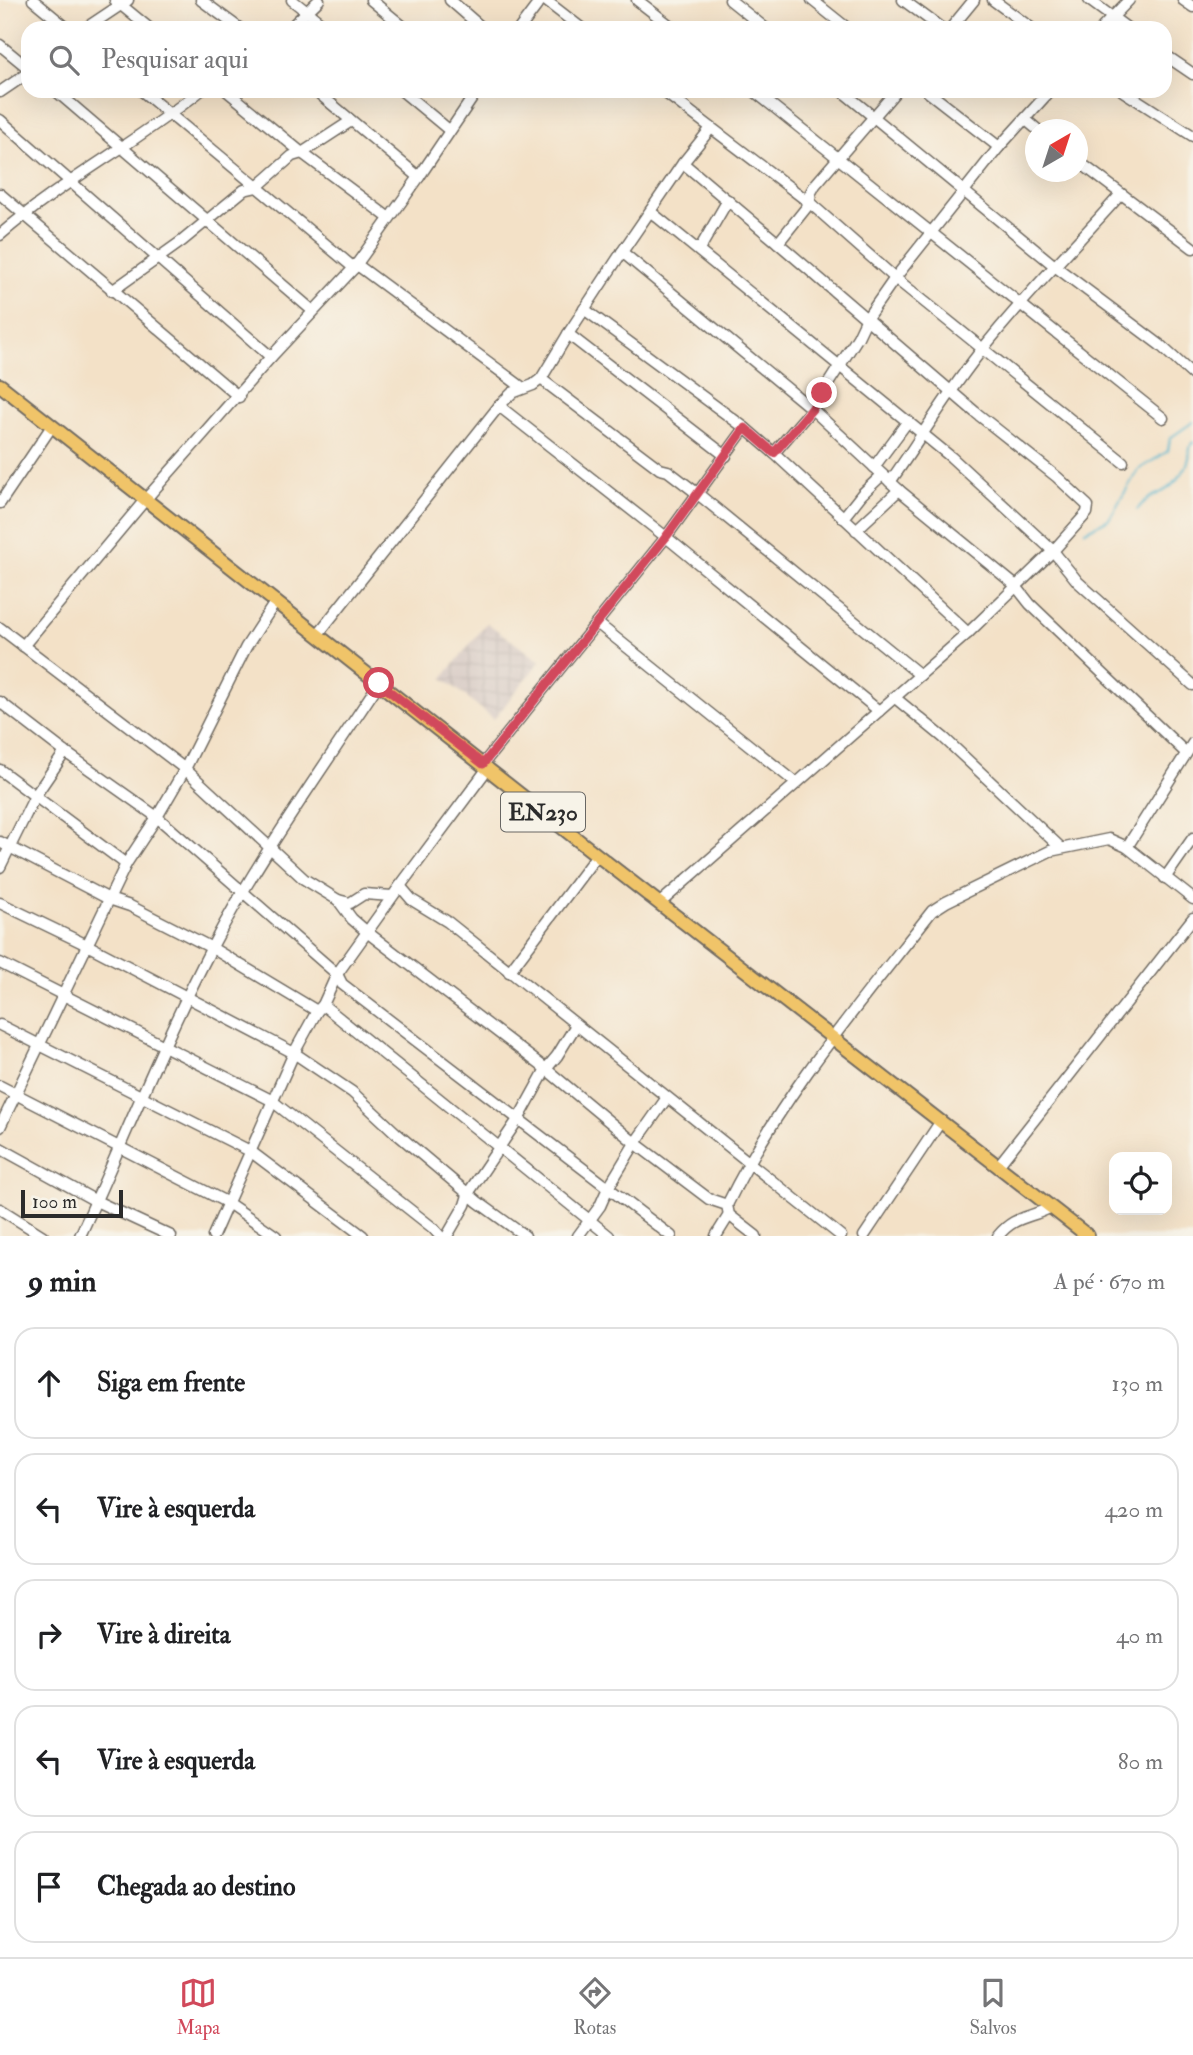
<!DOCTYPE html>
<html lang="pt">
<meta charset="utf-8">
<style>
:root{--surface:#fff;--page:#f6f6f6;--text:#202124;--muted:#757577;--line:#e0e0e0;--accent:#d1495b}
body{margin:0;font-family:"IM FELL Double Pica",serif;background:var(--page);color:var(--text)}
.controls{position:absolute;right:21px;bottom:21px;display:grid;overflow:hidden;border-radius:14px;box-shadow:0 7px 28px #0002}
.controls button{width:63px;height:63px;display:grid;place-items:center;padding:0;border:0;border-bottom:2px solid var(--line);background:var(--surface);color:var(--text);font:35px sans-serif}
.compass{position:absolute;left:1025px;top:119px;width:63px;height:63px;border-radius:50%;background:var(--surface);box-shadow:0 7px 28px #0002;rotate:39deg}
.scale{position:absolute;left:21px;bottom:18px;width:102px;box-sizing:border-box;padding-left:7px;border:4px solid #2b2b2b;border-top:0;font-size:19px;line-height:24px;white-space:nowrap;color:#2b2b2b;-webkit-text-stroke:5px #f7f3e8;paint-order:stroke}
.stop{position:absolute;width:21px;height:21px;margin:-16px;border:5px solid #d1495b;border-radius:50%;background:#fff}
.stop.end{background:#d1495b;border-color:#fff;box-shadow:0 2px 7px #0008}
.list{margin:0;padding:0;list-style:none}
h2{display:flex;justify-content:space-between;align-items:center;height:91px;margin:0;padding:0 28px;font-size:30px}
h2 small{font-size:23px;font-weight:400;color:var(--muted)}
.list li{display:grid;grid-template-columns:46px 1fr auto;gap:21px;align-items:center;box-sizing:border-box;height:112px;margin:0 14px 14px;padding:0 14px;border:2px solid var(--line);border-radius:21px}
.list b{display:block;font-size:26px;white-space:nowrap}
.list em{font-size:23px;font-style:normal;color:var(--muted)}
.icon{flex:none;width:38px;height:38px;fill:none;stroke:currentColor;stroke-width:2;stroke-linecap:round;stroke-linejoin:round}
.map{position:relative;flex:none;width:1193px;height:1236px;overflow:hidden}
.search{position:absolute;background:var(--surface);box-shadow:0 7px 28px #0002;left:21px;right:21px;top:21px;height:77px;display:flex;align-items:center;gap:18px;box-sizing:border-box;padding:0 24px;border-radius:21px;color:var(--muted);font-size:26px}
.sheet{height:721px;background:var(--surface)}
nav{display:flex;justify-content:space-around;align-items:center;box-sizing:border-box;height:98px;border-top:2px solid var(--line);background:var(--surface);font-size:19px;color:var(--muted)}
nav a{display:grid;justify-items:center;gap:4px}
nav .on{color:var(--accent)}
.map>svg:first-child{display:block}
.industrial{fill:url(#industrial-grid)}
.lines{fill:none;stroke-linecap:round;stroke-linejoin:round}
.stream{stroke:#4fb4ce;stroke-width:2}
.minor-casing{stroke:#716b62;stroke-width:13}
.major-casing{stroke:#716b62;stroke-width:16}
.minor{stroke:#fff;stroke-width:10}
.major{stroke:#f0c469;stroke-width:12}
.route{stroke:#d1495b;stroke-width:9}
.labels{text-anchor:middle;stroke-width:6;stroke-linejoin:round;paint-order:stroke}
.shield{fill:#f7f3e8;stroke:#686764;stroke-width:2}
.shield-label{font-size:23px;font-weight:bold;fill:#2b2b2b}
</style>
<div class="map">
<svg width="1193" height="1236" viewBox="0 0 1193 1236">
<defs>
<pattern id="industrial-grid" width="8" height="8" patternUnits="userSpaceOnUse" patternTransform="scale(1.75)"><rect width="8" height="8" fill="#cfc0bb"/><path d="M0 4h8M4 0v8" fill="none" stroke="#b2a5a1"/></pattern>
</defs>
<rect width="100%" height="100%" fill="#f7f3e8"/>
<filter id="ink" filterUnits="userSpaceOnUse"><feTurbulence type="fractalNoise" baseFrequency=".0143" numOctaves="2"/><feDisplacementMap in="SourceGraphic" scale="14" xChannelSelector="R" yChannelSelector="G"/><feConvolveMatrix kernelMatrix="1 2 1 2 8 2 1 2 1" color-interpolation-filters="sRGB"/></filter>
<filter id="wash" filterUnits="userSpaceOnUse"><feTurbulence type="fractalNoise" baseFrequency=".00686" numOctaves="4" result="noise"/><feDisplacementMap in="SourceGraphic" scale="28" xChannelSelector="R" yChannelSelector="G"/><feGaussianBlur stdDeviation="1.57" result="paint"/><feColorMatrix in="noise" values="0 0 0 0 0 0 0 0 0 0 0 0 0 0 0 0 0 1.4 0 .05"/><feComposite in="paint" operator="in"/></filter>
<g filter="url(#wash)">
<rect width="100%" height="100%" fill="#f3e1c7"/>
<polygon class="industrial" points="487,623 540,661 494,719 443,678"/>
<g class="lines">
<g class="stream">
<path d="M 1137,510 C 1149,493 1163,496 1174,483 C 1181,476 1187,467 1189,458 C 1190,451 1188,448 1193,442"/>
<polyline points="1085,531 1109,519 1138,470 1168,451 1170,438 1193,422"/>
</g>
</g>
</g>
<g filter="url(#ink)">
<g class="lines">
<g class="minor-casing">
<g id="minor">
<polyline points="33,0 67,28"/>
<polyline points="115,0 149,28"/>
<polyline points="201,0 239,28"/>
<polyline points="292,0 327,28"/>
<polyline points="371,0 405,28"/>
<polyline points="450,0 482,28"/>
<polyline points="545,0 581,28"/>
<polyline points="637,0 673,28"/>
<polyline points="730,0 765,28"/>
<polyline points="812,0 847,28"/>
<polyline points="903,0 941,28"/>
<polyline points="993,0 1031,28"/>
<polyline points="1089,0 1127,28"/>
<polyline points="1183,0 1193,7"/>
<polyline points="86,28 128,0"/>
<polyline points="290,28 319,0"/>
<polyline points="520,28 541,0"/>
<polyline points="951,28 974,0"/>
<polyline points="1102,28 1129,0"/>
<polyline points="0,45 28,68"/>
<polyline points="1165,55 1193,74"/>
<polyline points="56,91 313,311"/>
<polyline points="142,91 354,268"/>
<polyline points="227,91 302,153 389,218"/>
<polyline points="316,91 419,177"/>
<polyline points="402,91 449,130"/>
<polyline points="754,91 1163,418"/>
<polyline points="842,91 1056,267 1160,345 1193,375"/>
<polyline points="896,91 815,185 810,194 810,203 895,278 1123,462"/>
<polyline points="927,91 999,147"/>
<polyline points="1123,91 1193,136"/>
<polyline points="0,92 28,73"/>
<polyline points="0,120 271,357"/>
<polyline points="1026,120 1038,130"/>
<polyline points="1078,161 1193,248"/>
<polyline points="683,163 778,243"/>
<polyline points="0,194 239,397"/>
<polyline points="651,212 951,457 1053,551 1078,582 1193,685"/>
<path d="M 0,235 C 62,181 136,143 200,91"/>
<polyline points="699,250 728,200"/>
<polyline points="622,252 812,409 899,490 1015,585 1030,604 1185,752"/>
<polyline points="356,264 523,388"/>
<polyline points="112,291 182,241 244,190 257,187 292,156 302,153 351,121"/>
<polyline points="584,309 745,428 774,453 968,633"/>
<polyline points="568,334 726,456"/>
<polyline points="541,379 660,469 668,471 698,494 920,675"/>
<polyline points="499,406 666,537 879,711"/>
<polyline points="774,453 812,409 858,337 867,318 895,278 999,147 1050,91"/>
<polyline points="874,467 908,421"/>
<path d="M 890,482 C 922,437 950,388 985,346 C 1027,293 1076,245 1120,195"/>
<polyline points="0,503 52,426"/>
<polyline points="843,518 862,494 882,475"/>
<polyline points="856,530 899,490"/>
<polyline points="597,623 795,782"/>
<polyline points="0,628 185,769 304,879 338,900 352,919 367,932 546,1069 635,1143 709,1199 727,1205 729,1215 756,1236"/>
<polyline points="318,634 499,406 512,393 533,385 541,379 568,334 622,252 683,163 711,128"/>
<polyline points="23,646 145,500 271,357 354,268 419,177 477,91"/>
<polyline points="894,697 944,738 1061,848"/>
<polyline points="0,702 65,752 157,817 337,974 342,984 671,1236"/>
<polyline points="483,764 666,537 745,428"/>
<polyline points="0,770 126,864"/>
<polyline points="0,842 109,899 130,906 212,948 317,1011"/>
<polyline points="1127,847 1193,743"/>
<polyline points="0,867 35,796 65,752"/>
<polyline points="1165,878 1193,838"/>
<polyline points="400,886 412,900 448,922 841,1236"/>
<polyline points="338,900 350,903 364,894 392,896"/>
<polyline points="0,903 87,945 294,1053 352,1092 396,1133 478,1202 525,1236"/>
<polyline points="660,903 968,633 1053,551 1087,513 1088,506 1057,477 975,412 778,243 810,203 663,91"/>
<polyline points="0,963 271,1100 433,1228 440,1236"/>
<polyline points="509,972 597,855"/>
<polyline points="323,1005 609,1236"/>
<polyline points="0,1025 250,1151 363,1236"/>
<polyline points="0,1086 228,1203 276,1236"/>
<polyline points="0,1127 126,864 157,817 185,769 246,647 276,601"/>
<polyline points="0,1148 96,1201 171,1236"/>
<polyline points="998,1166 1193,918"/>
<path d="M 727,1205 C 779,1098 859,1004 932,911 L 946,902 L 1050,851 L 1109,839 L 1127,847 L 1193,899"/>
<polyline points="0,1209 43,1236"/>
<path d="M 80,1236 C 124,1140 163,1041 212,947 C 260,855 322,770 379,683"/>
<polyline points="213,1236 294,1053 317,1011 323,1005 337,974 400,886 488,768"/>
<polyline points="447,1236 465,1205 469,1192 519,1118 546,1069 557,1056 576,1025"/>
<polyline points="578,1236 600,1206 608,1188 635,1143 666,1099"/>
<polyline points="716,1236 729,1215"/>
<polyline points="864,1236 941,1121"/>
<path d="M 998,1236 C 1015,1215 1029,1219 1051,1207"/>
</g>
</g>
<g class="major-casing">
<polyline id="major" points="0,385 597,855 1088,1236"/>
</g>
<use href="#minor" class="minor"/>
<use href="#major" class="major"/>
</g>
</g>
<g class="lines" filter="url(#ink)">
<polyline class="route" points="379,683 483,764 666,537 745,428 774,453 812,409 822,393"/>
</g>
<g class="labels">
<rect class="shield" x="501" y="792.5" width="84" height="39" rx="5"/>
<g class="shield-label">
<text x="543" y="820">EN230</text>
</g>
</g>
</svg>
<div class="controls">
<button><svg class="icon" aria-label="locate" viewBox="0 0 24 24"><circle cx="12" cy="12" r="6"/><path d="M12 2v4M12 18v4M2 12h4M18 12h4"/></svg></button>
</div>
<svg class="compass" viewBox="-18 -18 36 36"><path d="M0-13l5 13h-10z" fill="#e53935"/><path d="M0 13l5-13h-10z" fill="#757577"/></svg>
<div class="scale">100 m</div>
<div class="stop" style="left:379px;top:683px"></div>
<div class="stop end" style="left:822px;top:393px"></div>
<div class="search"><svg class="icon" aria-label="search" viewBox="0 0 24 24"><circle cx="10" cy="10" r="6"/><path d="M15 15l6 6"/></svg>Pesquisar aqui</div>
</div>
<section class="sheet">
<h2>9 min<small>A pé · 670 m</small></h2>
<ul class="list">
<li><svg class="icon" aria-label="ahead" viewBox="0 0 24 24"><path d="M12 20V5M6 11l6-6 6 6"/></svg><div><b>Siga em frente</b></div><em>130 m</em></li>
<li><svg class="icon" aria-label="left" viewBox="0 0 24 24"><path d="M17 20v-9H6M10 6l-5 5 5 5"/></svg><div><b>Vire à esquerda</b></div><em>420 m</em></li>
<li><svg class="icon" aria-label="right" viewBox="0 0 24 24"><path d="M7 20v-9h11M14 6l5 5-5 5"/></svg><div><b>Vire à direita</b></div><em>40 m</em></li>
<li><svg class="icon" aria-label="left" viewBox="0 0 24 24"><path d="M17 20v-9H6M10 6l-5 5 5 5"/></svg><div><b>Vire à esquerda</b></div><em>80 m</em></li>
<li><svg class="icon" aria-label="arrive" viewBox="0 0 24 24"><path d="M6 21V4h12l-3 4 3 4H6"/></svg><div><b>Chegada ao destino</b></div></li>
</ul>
</section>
<nav>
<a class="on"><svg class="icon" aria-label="map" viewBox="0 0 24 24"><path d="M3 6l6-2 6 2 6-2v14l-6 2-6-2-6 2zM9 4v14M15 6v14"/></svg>Mapa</a>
<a><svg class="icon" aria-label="directions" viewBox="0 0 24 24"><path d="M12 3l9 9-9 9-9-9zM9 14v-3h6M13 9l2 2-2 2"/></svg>Rotas</a>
<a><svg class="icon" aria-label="saved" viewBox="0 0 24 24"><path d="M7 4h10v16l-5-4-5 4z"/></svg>Salvos</a>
</nav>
